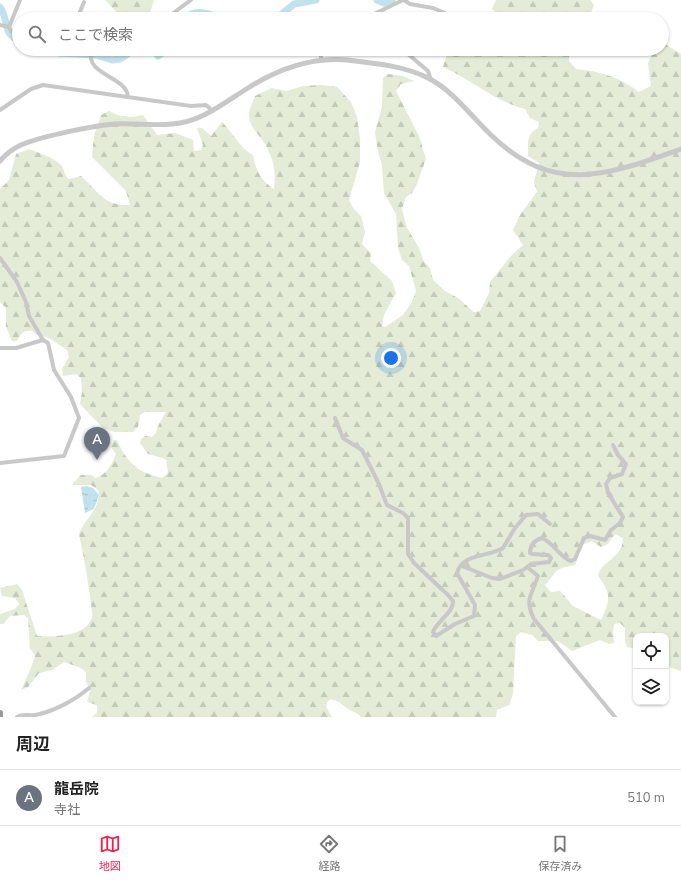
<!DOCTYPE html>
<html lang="ja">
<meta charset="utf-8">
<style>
:root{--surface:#fff;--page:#f6f6f6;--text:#222;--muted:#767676;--line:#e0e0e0;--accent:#f21e4b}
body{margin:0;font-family:"Nunito Sans","Noto Sans JP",sans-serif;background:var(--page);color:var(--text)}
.controls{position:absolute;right:12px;bottom:12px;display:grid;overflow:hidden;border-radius:8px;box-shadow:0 1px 3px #0004}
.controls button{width:36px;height:36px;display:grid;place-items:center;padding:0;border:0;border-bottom:1px solid var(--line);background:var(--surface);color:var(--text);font:20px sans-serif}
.you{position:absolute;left:391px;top:358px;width:14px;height:14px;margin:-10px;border:3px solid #fff;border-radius:50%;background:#1a73e8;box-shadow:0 0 0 6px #1a73e833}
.badge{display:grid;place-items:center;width:26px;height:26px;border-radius:50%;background:var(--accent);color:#fff;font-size:13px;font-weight:700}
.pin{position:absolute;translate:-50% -33px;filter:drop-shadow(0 1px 2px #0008)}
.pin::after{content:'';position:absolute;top:21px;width:14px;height:12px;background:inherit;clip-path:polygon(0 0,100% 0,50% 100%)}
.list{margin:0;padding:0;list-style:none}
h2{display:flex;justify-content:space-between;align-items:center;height:52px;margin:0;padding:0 16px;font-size:17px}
h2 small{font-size:13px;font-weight:400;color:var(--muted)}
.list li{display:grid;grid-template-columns:26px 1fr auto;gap:12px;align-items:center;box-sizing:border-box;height:56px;padding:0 16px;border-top:1px solid var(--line)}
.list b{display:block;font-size:15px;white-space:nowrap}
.list p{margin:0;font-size:13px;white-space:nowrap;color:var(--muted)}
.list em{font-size:13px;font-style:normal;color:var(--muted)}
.icon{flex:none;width:22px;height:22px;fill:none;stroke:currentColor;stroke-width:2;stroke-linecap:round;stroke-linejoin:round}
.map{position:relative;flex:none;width:681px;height:717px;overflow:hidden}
.search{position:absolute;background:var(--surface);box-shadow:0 1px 3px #0004;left:12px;right:12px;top:12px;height:44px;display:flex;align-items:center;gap:10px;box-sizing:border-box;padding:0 14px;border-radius:22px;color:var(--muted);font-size:15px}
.sheet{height:108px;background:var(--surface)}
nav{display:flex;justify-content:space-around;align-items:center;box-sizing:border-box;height:56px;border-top:1px solid var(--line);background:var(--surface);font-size:11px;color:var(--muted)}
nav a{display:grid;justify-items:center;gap:2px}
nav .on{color:var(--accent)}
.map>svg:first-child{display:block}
.forest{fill:url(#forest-firs);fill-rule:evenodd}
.water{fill:url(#water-ripples)}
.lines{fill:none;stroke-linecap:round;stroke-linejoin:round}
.river{stroke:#c1e2ed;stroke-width:7}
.minor{stroke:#c8c8c8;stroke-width:4}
.tertiary{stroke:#c8c8c8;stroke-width:5}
.trunk{stroke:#9a9a9a;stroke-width:6}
</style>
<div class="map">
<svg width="681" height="717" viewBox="0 0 681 717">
<defs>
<pattern id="forest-firs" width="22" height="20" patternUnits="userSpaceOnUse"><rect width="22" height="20" fill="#e4ebd7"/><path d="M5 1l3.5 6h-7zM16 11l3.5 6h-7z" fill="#c4cab9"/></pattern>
<pattern id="water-ripples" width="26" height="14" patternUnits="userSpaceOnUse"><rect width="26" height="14" fill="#c1e2ed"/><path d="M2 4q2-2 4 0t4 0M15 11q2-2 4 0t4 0" fill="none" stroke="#a6c2cb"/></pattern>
</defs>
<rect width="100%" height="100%" fill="#fff"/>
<g class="forest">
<polygon points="105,0 154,0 148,19 123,19"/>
<polygon points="496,0 590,0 594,5 589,18 576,15 575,19 494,19 499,16 492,9"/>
<path d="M 665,44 L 681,54 L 681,671 L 666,666 L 666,636 L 636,636 L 636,649 L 627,647 L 625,641 L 625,628 L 620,623 L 614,624 L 613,634 L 614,643 L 609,644 L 600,640 L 572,651 L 558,641 L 538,641 L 532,635 L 521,632 L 516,636 L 513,694 L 509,705 L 497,710 L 496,717 L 361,717 C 357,712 352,712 347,708 C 340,703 340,702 331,699 L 327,702 L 326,707 L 332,717 L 91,717 L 97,713 L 97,705 L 87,702 L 90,690 L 86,682 L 86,672 L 81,668 L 64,662 L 52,670 L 39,673 L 28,687 L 21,690 L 31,668 L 35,655 L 30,649 L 28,618 L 24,615 L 10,616 L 3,624 L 0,624 L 0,614 L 15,609 L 19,604 L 15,598 L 2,596 L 0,588 L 17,584 L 22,590 L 37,636 C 53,637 87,637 92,617 C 93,613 91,608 91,604 C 88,581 84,557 79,534 C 85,517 102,509 98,490 L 91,485 L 73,485 L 73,483 L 81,475 L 91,475 L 96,478 C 106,475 113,463 116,454 L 111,447 L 114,440 L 117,440 C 127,463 137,472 162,478 L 168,473 L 166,459 L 148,454 L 140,443 L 141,439 L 145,436 L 152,437 L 156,433 L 158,426 L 166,412 L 145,412 L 140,415 L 138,427 L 133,432 L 115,432 L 103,428 L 80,404 L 82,392 L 81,378 L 76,374 L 63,376 L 62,369 L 69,357 L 67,350 L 49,338 L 36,334 L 32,331 C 24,330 21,333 17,341 L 12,341 L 6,327 L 6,308 L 0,302 L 0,189 L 9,180 L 16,154 L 29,149 C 39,153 53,157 61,165 C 65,170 64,175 69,179 L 81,176 C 99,192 103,206 130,205 L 126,191 L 92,157 L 94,136 L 101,115 L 109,111 C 122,118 130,118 143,115 L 157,135 L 175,133 L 193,140 L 194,151 L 201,150 L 203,145 L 197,128 L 202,128 L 211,136 L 222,122 C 233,133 240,148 253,155 C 256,171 261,181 274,189 C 276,172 274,159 265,144 C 260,135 250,128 249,117 C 248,111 253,102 255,96 L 272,88 L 286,91 L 303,86 L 322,85 L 337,87 L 351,102 L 357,117 L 360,139 L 360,162 L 349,200 L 353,208 L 361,216 L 365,232 L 362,244 L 371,253 L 370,261 L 392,281 L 396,293 L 384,315 L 382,326 L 385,327 L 403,315 L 412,302 L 416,291 L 409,266 L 402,260 L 398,248 L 396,214 L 384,193 L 382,166 L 377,146 L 375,132 L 382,107 L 383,78 L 388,74 L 403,76 L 414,81 L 401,84 L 396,91 L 419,136 L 426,159 L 416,186 L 412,193 L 406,197 L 402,209 L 407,228 L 419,248 L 423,260 L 430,268 L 433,280 L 445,291 L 458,298 L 474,312 L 480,311 L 489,293 L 490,282 L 511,256 L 523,245 L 513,230 L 520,215 L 537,192 L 534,182 L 539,163 L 528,156 C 528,144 526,134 538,128 L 539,122 L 530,118 L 525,109 C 494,101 472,80 443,67 L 448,51 L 450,49 L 570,49 L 569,61 L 576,69 C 602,72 618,76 639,92 L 651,86 L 648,63 L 654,50 L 662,49 L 662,45 ZM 615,534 L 623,538 C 623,559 601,560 598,576 C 612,594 610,600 601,620 L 573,606 L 560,591 L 551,592 L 545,585 C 550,580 555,570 562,568 C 567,566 569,567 575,565 L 582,545 L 592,541 L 601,547 L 608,544 Z"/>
</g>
<polygon class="water" points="86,486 93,488 99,495 94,509 85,513 81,487"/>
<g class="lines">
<g class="river">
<polyline points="377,0 384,3 392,0"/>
<path d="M 0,7 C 9,19 2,34 19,40"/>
<path d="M 184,19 C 195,8 209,13 222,19"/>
<path d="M 259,19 C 267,13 269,16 277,18 L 294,4 L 316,0"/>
<polyline points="48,49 59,53 96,55 112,60 120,59 135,49"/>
<polyline points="153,49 158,56 161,54 164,49"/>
</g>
<g class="minor">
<polyline points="404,0 410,4 433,8 459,19"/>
<polyline points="77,19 84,2"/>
<polyline points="115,19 117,19"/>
<polyline points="158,19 172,14 191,0"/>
<polyline points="364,19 403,0"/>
<path d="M 541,19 C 555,14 573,14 587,19"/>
<polyline points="0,25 9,27 11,31 19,37"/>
<polyline points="9,27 20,0"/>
<polyline points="321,49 321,60"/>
<polyline points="402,49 428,71 431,80"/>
<path d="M 92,50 C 83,75 127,76 128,97"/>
<polyline points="0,110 31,89 43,85 191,106 206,105 213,111"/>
<polyline points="0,258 17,282 26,302 29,316 43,340 48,343 54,370 71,397 79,418 64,456 0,463"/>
<polyline points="0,348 16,348 43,340"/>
<path d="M 335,418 L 343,438 L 362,450 L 378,482 L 387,505 L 403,513 L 408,518 L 408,554 L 414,563 L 448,595 L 453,601 C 454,612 437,621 433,632 L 436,636 L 455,624 L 474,616 L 475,605 L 457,573 C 462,553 489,557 503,548 L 515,528 L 526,515 L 538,514 L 550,524"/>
<path d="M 462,566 L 492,578 L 500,579 L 523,570 L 531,564 L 549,562 L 551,558 L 548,555 L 533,554 L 530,553 C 530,545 535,540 542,538 C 554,543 561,559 571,561 L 575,559 L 584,538 L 590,536 L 605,540 L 611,530 L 620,523 L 623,517 L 608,493 L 606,484 L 610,478 L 622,474 L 626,464 L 618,455 L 613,445"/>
<path d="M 527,567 L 538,576 C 532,595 524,599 534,619 L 615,717"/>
<path d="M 17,717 C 23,713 28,716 35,715 C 53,712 75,700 89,688"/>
</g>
<path class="tertiary" d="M 0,161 C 6,154 12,149 21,145 C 42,136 92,126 115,124 C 134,123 153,126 172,124 C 201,122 224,103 248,88 C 278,69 312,57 347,60 C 374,63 406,66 430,79 C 454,92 471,116 491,135 C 554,196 608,175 681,149"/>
<polyline class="trunk" points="0,713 0,717"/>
</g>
</svg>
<div class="controls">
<button><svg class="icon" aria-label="locate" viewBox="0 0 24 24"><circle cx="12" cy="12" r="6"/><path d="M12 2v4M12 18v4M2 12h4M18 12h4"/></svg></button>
<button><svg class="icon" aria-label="layers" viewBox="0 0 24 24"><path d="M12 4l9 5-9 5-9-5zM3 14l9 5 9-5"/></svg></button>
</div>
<div class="you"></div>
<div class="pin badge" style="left:97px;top:460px;background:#6b7280">A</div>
<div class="search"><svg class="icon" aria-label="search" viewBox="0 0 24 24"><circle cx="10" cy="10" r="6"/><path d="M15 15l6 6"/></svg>ここで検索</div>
</div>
<section class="sheet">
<h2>周辺<small></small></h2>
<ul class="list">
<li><span class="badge" style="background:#6b7280">A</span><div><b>龍岳院</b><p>寺社</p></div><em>510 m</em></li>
</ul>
</section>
<nav>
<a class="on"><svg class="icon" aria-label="map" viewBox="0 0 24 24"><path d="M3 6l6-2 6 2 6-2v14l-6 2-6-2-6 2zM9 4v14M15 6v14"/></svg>地図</a>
<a><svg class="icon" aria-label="directions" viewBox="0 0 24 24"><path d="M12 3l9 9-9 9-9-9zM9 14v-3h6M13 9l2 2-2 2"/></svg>経路</a>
<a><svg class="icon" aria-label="saved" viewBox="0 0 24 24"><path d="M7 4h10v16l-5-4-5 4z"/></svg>保存済み</a>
</nav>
